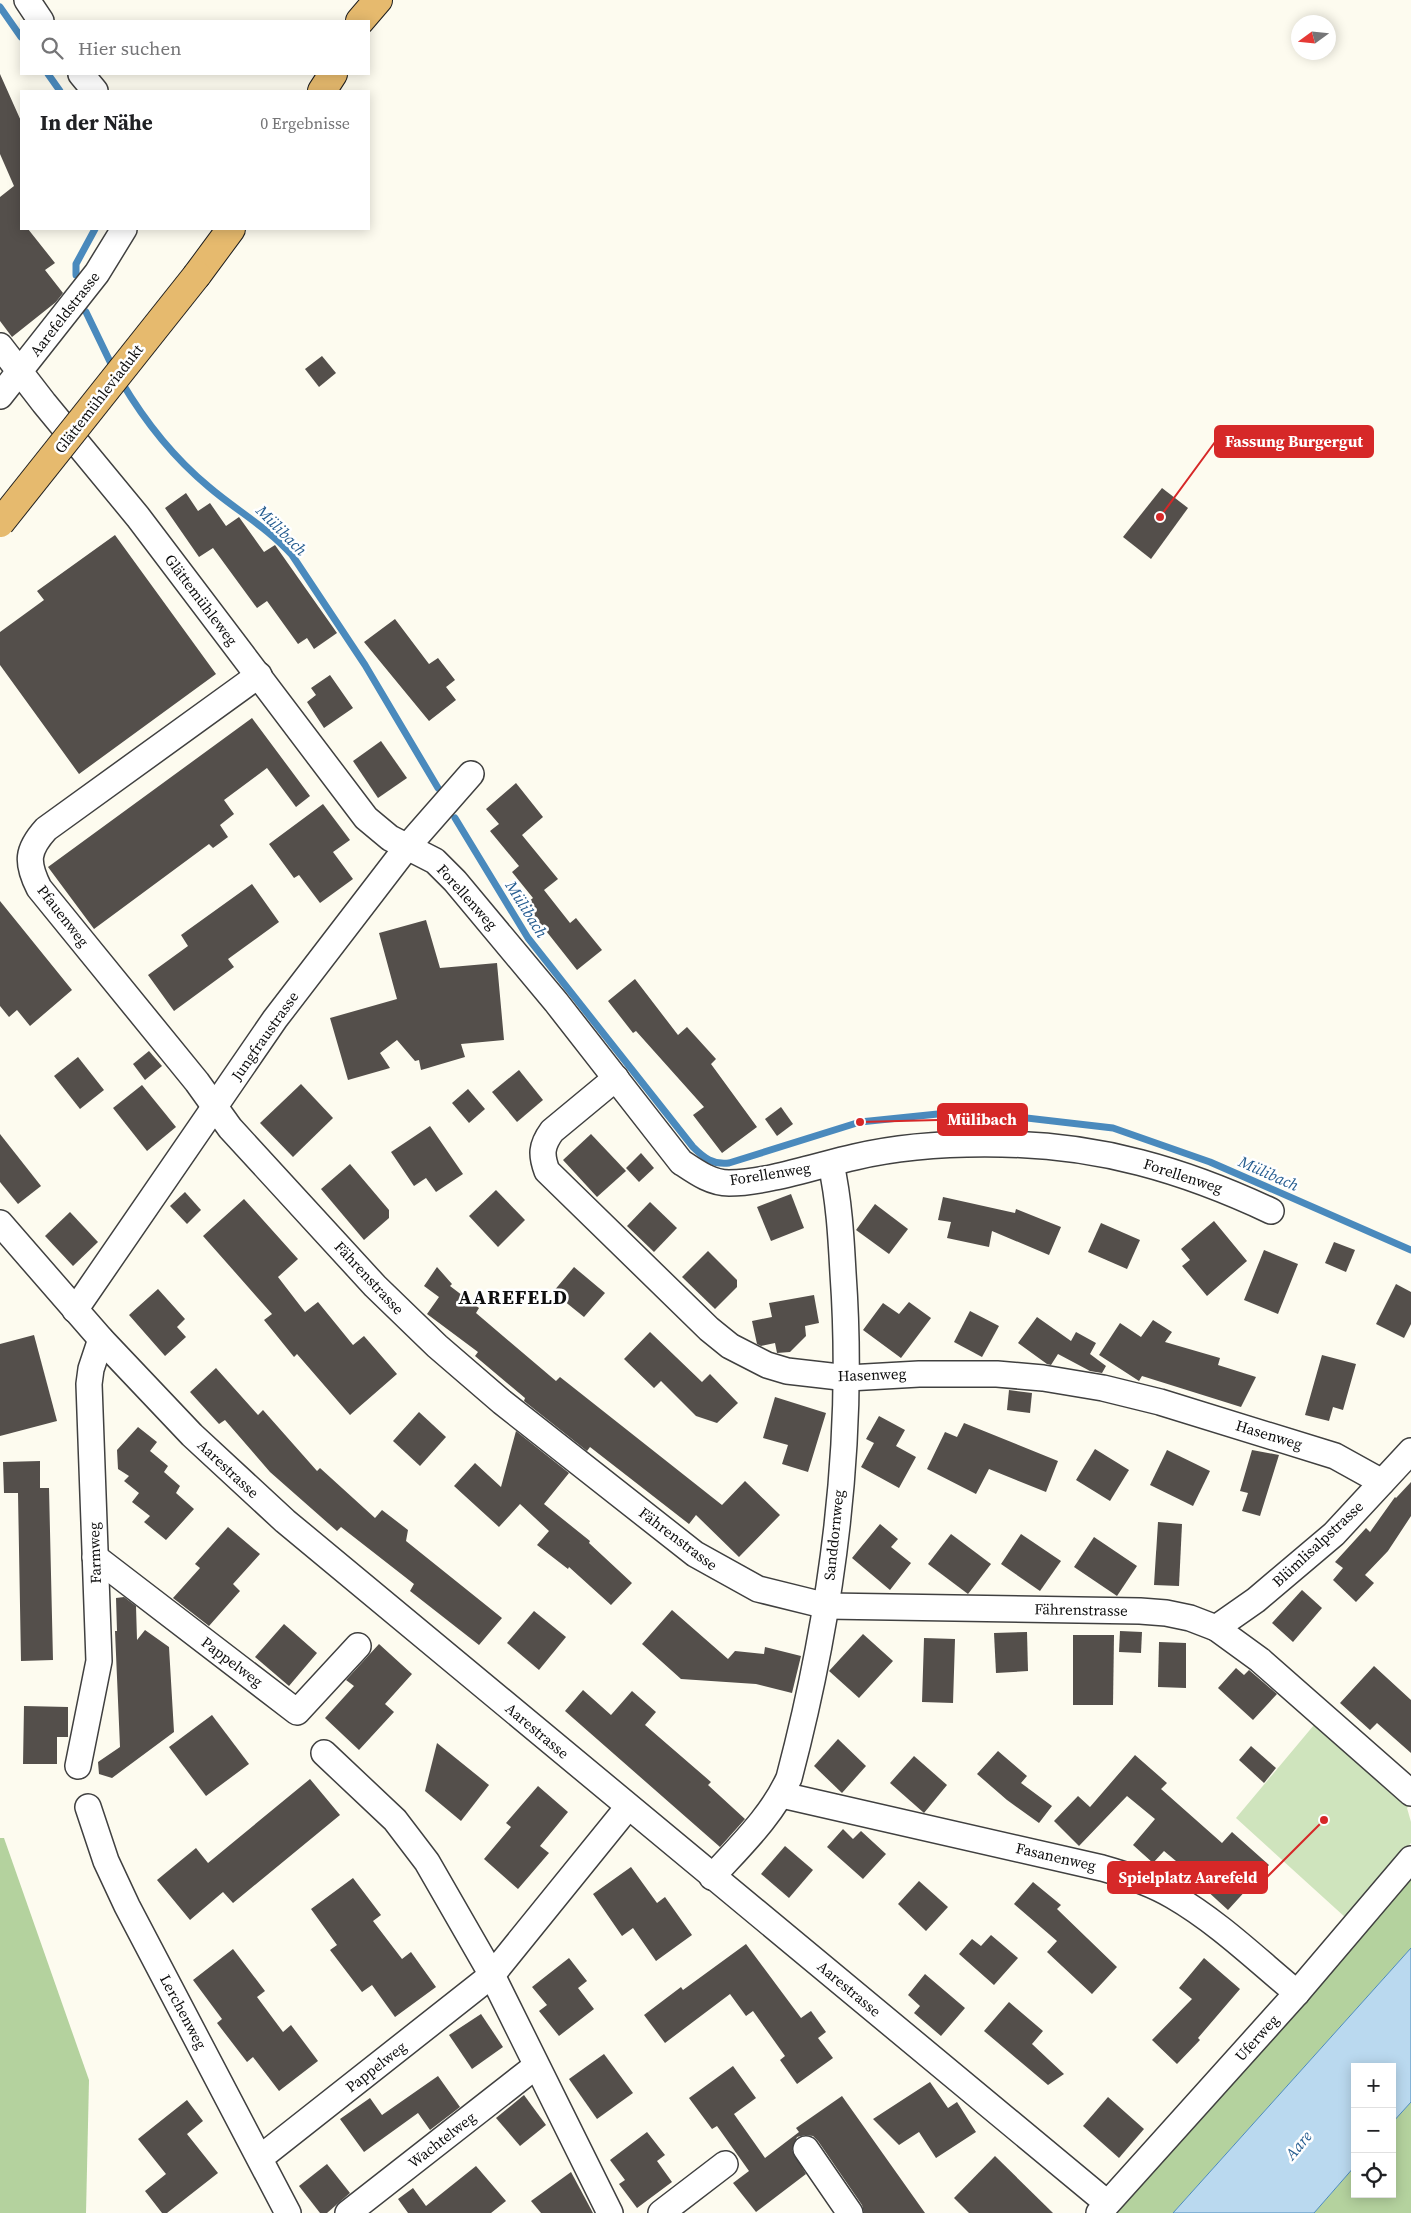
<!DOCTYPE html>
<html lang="de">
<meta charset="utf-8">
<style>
:root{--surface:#fff;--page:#f6f6f6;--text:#202124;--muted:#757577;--line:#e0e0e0}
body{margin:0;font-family:"Source Serif 4",serif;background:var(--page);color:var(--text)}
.controls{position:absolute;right:15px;bottom:15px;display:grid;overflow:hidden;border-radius:0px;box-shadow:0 2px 12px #0003}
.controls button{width:45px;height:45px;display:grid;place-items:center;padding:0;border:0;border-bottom:1px solid var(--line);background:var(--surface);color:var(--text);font:25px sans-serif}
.compass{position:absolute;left:1291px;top:15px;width:45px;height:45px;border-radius:50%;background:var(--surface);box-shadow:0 2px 12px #0003;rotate:255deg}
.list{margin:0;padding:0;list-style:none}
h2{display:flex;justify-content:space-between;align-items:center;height:65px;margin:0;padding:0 20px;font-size:21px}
h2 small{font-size:16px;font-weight:400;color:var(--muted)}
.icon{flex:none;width:28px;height:28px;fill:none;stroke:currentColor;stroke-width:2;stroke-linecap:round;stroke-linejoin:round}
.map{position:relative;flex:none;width:1411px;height:2213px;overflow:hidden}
.search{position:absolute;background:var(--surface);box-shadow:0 2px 12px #0003;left:20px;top:20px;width:350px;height:55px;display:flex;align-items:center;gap:12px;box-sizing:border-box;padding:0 18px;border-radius:0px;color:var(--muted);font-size:19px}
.panel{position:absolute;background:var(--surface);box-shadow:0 2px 12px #0003;left:20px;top:90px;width:350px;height:140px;border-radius:0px}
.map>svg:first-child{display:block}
.green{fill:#cfe4bd}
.forest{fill:#b4d29e}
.water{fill:#bad9ef;stroke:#4a8abd}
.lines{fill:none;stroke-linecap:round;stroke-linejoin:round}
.stream{stroke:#4a8abd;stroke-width:7}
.building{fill:#544f4b}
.minor-casing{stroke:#404040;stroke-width:28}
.trunk-casing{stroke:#1e1e1e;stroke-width:30}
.minor{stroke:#fff;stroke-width:25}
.trunk{stroke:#e6ba6e;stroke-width:28}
.trunk-bridge-casing{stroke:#1e1e1e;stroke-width:30;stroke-linecap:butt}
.trunk-bridge{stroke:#e6ba6e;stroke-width:28}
.labels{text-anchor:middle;stroke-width:5;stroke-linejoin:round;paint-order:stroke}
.street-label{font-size:15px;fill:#0d0d0d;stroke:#fff}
.water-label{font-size:16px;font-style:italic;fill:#265d90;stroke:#fff}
.district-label{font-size:20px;font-weight:bold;letter-spacing:1px;fill:#0d0d0d;stroke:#fff}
.leader{fill:none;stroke:#d62828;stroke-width:2}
.callout-dot{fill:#d62828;stroke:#fff;stroke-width:2}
.callout{fill:#d62828;stroke:#d62828;stroke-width:2}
.callout-label{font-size:16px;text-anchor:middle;font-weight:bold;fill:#fff}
</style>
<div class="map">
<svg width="1411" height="2213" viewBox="0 0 1411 2213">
<rect width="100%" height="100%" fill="#fdfbef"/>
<polygon class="green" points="1319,1719 1411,1803 1407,1808 1411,1822 1411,1843 1346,1918 1236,1818"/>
<g class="forest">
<polygon points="0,1838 4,1838 89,2080 86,2213 0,2213"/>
<polygon points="1411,1876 1411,1948 1173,2213 1112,2213"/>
<polygon points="1411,2102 1411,2213 1314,2213 1355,2166 1355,2194 1392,2194 1392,2123"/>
</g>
<polygon class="water" points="1411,1948 1411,2102 1392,2123 1392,2067 1355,2067 1355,2166 1314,2213 1173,2213"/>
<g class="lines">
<g class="stream">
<polyline points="0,7 21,37"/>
<polyline points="48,74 60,91"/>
<polyline points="76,275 76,264 95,229"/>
<polyline points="86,312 114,370"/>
<path d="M 121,381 C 144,420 174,458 209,487 C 237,511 267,527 292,555 L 365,665 L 438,788"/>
<path d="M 455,818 L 528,938 L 693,1147 C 704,1158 713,1165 729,1163 L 860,1122 L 967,1111 L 1113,1128 L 1210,1162 L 1411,1250"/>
</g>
</g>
<g class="building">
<polygon points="0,74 21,121 21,229 28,229 55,263 45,270 63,293 56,302 12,337 0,321 0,197 14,186 0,154"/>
<polygon points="322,356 336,373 319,387 305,369"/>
<polygon points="1162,488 1188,508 1151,559 1123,537"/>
<polygon points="186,493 198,511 210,503 226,526 239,517 264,552 275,545 337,633 314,649 307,638 298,644 267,601 257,608 213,548 199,557 165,508"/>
<polygon points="115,535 216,674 79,774 0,665 0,632 44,600 37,591"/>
<polygon points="395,619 429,664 438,658 455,680 446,687 456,700 429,721 364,642"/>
<polygon points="330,675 353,708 324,728 307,702 316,695 311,688"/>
<polygon points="252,718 310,796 296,807 267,768 224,800 234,814 220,825 228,837 213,848 209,844 94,929 48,867"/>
<polygon points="381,741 407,778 378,798 353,761"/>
<polygon points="516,783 543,817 522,835 558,879 544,890 570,923 576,918 602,950 577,970 539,922 537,923 523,906 533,898 512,872 519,866 490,831 499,824 486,809"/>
<polygon points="323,804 350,840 333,852 353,879 320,903 299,875 294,878 269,844"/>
<polygon points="252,884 279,922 228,959 234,967 174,1011 148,975 188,946 181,935"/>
<polygon points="0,901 72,990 30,1026 17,1010 9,1017 0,1006"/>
<polygon points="426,920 440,968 497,963 504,1040 461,1044 465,1057 421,1070 419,1060 415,1061 397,1040 380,1053 390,1068 348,1080 330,1018 397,999 379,933"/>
<polygon points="635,979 678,1035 687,1027 716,1059 711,1064 757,1127 722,1153 693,1115 704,1107 636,1031 633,1033 608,1001"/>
<polygon points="149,1051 162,1066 145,1080 133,1064"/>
<polygon points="78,1057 104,1090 80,1109 54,1076"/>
<polygon points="519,1070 543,1100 517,1122 492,1092"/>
<polygon points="301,1084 333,1118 293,1157 260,1123"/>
<polygon points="142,1085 176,1127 147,1151 113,1108"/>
<polygon points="468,1089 485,1109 469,1123 452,1103"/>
<polygon points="781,1107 793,1124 777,1136 765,1119"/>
<polygon points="430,1126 463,1174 436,1192 426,1178 414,1186 391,1152"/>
<polygon points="0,1134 41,1186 18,1204 0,1182"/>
<polygon points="591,1134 626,1171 597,1197 563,1160"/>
<polygon points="641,1153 654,1168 639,1182 626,1168"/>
<polygon points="350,1164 389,1210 389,1218 364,1240 321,1189"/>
<polygon points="496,1190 525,1220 498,1247 469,1216"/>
<polygon points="185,1192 201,1210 187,1224 170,1206"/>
<polygon points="791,1194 804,1228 771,1241 757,1207"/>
<polygon points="943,1197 1015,1213 1016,1209 1061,1227 1049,1255 992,1231 989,1247 947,1238 951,1222 938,1220"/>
<polygon points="244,1199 298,1259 278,1277 305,1312 318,1302 353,1345 364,1336 397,1374 350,1415 297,1354 294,1357 264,1320 272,1314 203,1236"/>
<polygon points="650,1202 677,1228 654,1252 627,1226"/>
<polygon points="875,1204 908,1229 889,1254 856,1230"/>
<polygon points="70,1212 98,1242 73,1266 45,1236"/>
<polygon points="1214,1221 1247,1261 1207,1296 1182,1266 1190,1260 1181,1249"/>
<polygon points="1101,1223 1140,1240 1127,1269 1088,1252"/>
<polygon points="1334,1242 1355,1250 1346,1272 1325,1263"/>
<polygon points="1264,1250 1298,1264 1278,1314 1244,1300"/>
<polygon points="708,1251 737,1280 737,1287 715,1309 682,1277"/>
<polygon points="437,1267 452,1284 450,1286 479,1308 476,1313 556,1381 560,1377 722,1505 745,1481 780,1515 739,1557 696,1515 689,1524 590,1447 587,1451 524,1401 525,1398 475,1356 478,1352 427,1314 439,1297 424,1286"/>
<polygon points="574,1267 605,1293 584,1317 553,1292"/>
<polygon points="1396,1284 1411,1292 1411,1324 1404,1338 1376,1324"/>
<polygon points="158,1289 185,1319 177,1327 186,1337 165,1356 129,1315"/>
<polygon points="814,1295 819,1323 805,1326 806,1336 790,1352 777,1353 775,1343 761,1346 757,1344 752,1321 772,1317 769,1303"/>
<polygon points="909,1302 931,1318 901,1358 863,1330 883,1303 899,1314"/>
<polygon points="970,1311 999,1326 982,1357 954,1342"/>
<polygon points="1037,1317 1071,1341 1076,1332 1096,1343 1090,1354 1106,1366 1102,1373 1090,1371 1058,1354 1051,1365 1047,1364 1018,1343"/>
<polygon points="1153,1320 1172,1332 1165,1342 1220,1358 1218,1365 1256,1377 1241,1407 1142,1376 1139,1381 1099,1355 1120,1323 1141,1337"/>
<polygon points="650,1332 702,1382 710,1374 738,1403 717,1423 696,1416 661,1381 654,1388 624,1359"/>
<polygon points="34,1335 57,1421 0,1436 0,1344"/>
<polygon points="1322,1355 1356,1364 1343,1410 1333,1407 1329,1421 1305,1415"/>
<polygon points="216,1368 258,1415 263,1410 317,1471 320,1468 375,1518 382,1510 408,1530 406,1541 502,1618 479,1645 410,1591 414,1584 341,1527 337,1531 270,1472 225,1420 219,1424 190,1392"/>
<polygon points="1009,1390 1032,1393 1030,1413 1007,1410"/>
<polygon points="775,1397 826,1413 808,1472 782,1464 788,1445 763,1438"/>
<polygon points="419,1412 446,1437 420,1466 393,1441"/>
<polygon points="879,1416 905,1430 896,1446 916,1457 899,1488 861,1467 874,1443 866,1439"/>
<polygon points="964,1423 1058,1461 1046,1492 989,1469 976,1494 927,1469 945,1432 957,1437"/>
<polygon points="138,1427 157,1442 150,1451 168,1466 164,1472 180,1486 176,1493 194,1509 166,1540 144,1522 150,1516 132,1502 139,1493 124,1481 129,1476 118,1469 117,1450"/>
<polygon points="516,1431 569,1473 544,1504 590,1541 589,1543 632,1583 611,1605 569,1567 568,1569 537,1545 549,1531 520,1504 499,1527 454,1486 475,1463 501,1487"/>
<polygon points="1095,1449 1129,1470 1110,1501 1076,1480"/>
<polygon points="1167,1450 1210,1471 1193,1506 1150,1485"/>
<polygon points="1252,1450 1279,1455 1260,1516 1242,1511 1248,1493 1240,1491"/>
<polygon points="40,1461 40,1488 49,1488 53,1660 21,1661 18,1493 4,1493 3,1462"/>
<polygon points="1411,1482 1411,1516 1388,1551 1365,1575 1374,1583 1356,1602 1333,1580 1343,1568 1335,1562 1366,1528 1370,1532 1395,1497 1396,1498"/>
<polygon points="1158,1522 1182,1524 1179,1586 1154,1585"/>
<polygon points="880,1524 898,1539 891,1547 911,1563 890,1590 852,1558"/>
<polygon points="228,1527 260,1554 233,1584 240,1591 209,1626 173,1598 200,1568 195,1564"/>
<polygon points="951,1534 991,1564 968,1594 928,1564"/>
<polygon points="1021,1534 1061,1561 1040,1591 1001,1564"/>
<polygon points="1094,1537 1137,1566 1117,1596 1074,1567"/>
<polygon points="1302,1590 1322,1608 1293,1642 1272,1623"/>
<polygon points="124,1597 136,1606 137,1640 145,1630 169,1647 174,1732 112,1778 99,1774 98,1762 120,1747 115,1631 117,1631 116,1598"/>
<polygon points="672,1610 728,1659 735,1651 764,1654 765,1647 801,1656 792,1693 756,1684 681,1679 642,1644"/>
<polygon points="534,1611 566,1637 539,1670 507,1643"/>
<polygon points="284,1624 317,1653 289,1686 255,1657"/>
<polygon points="1120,1631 1142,1632 1141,1653 1119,1652"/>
<polygon points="1027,1632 1028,1671 996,1673 994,1633"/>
<polygon points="863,1634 893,1661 859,1698 829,1671"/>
<polygon points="1073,1635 1114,1635 1113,1705 1073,1705"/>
<polygon points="924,1638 955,1639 953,1703 922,1702"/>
<polygon points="1159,1642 1186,1643 1186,1688 1158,1687"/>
<polygon points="379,1644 412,1674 385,1704 394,1712 359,1750 325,1718 354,1686 346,1680"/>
<polygon points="1374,1666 1411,1700 1411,1753 1377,1723 1370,1730 1340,1703"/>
<polygon points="1236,1668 1244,1675 1249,1670 1277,1694 1253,1720 1218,1688"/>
<polygon points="583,1690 611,1715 632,1691 656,1712 645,1725 711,1782 708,1785 745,1819 720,1847 565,1711"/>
<polygon points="24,1706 68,1707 68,1737 57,1737 57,1764 23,1764"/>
<polygon points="212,1715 249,1764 206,1796 169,1747"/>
<polygon points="838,1739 866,1766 842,1793 814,1766"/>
<polygon points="437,1743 489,1785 461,1821 425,1791"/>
<polygon points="1251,1746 1276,1768 1264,1783 1239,1760"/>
<polygon points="998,1751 1027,1776 1021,1783 1052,1806 1039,1823 1007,1800 977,1774"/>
<polygon points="1135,1755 1167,1783 1161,1789 1222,1843 1232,1832 1269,1865 1228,1910 1205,1889 1207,1887 1164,1851 1153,1863 1133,1845 1155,1819 1127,1796 1079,1846 1054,1821 1078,1796 1090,1807"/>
<polygon points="914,1756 947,1785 924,1813 890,1783"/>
<polygon points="310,1779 340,1815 233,1903 223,1892 190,1920 157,1880 196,1848 208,1863"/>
<polygon points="538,1786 568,1812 540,1846 549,1853 518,1889 484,1859 511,1827 506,1823"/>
<polygon points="843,1829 853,1839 861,1831 886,1854 863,1879 827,1847"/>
<polygon points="785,1846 813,1870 789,1898 761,1874"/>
<polygon points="631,1867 657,1903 665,1897 692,1935 656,1961 633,1928 622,1936 593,1894"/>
<polygon points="353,1878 381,1915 373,1921 402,1959 411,1952 436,1987 395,2017 372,1985 362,1992 330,1950 337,1945 311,1909"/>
<polygon points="919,1881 948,1907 926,1931 898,1904"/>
<polygon points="1033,1882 1061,1905 1057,1909 1117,1967 1092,1994 1047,1952 1057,1941 1014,1904"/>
<polygon points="991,1935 1018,1958 994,1985 959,1954 972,1939 981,1946"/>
<polygon points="746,1944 801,2018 811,2011 826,2032 818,2038 833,2058 797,2084 780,2060 785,2056 753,2011 746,2016 730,1994 665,2043 644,2015 681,1987 683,1990"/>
<polygon points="233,1949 265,1991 257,1997 283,2032 291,2025 318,2061 279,2091 253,2057 247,2062 217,2023 222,2019 193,1980"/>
<polygon points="569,1958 587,1981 578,1988 594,2009 559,2036 539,2011 547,2005 532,1987"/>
<polygon points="1204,1958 1240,1989 1198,2038 1200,2040 1177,2064 1152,2040 1192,1999 1179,1988"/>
<polygon points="925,1974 965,2008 941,2036 914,2013 920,2006 908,1995"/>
<polygon points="1009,2002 1043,2031 1032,2044 1064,2074 1048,2085 984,2031"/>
<polygon points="481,2014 503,2047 472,2069 449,2035"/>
<polygon points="604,2054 633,2093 597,2119 569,2079"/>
<polygon points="733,2066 756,2098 734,2114 765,2158 799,2132 796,2128 842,2096 925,2213 864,2213 862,2205 818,2141 813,2136 805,2135 797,2137 792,2150 806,2174 756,2212 733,2183 749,2171 717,2126 712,2129 689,2098"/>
<polygon points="438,2076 460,2107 430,2130 418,2113 364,2152 340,2119 370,2098 382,2115"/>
<polygon points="930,2082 948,2108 957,2102 976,2132 936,2158 919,2132 899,2145 873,2119"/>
<polygon points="524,2095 546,2125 520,2146 496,2118"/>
<polygon points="1108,2097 1144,2129 1119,2158 1083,2126"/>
<polygon points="187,2100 203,2121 187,2134 218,2173 167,2213 162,2213 145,2191 166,2174 138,2139"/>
<polygon points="647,2132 665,2155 657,2161 672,2182 637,2208 619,2184 625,2180 610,2160"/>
<polygon points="995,2156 1053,2213 969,2213 954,2198"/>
<polygon points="327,2164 350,2193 327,2213 320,2213 299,2186"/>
<polygon points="476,2166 506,2201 491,2213 408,2213 398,2199 413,2188 426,2206"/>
<polygon points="571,2172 593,2213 541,2213 531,2201"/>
</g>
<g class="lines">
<g class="minor-casing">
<g id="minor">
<polyline points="27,0 41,21"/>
<polyline points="81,74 95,91"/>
<path d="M 0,346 L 44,403 L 138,517 L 366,818 L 390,838 L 435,861 L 455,881 L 556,1002 L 681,1162 C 696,1172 711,1183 729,1183 C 766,1183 819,1165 855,1157 C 902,1146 953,1143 1002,1144 C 1098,1145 1184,1170 1271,1211"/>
<polyline points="0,396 97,273 124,229"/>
<path d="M 259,675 L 46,829 C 27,850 26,862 39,888 L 197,1082 L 230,1128 L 375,1286 L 437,1346 L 502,1402 L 695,1554 L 758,1589 L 827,1606 L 1140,1611 L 1166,1613 L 1190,1618 L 1216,1628 L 1260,1660 L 1411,1793"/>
<path d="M 616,1078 L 552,1131 C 541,1146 541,1155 547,1171 L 709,1329 L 730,1346 L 767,1365 L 787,1371 L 848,1378 L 919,1374 L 997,1374 L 1043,1378 L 1103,1388 L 1160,1402 L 1335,1456 L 1382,1482"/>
<polyline points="0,1223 101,1339 192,1435 285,1521 1107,2203"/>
<polyline points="75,1310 275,1019 407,847 471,774"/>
<polyline points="95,1557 297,1712 358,1646"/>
<polyline points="1216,1628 1256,1600 1334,1534 1411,1451"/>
<polyline points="324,1753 395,1820 427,1862 492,1975 610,2213"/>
<polyline points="78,1766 99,1661 89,1384 91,1369 101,1339"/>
<path d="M 782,1795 L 1102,1868 C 1127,1875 1151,1883 1173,1896 C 1218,1922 1257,1960 1297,1993"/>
<polyline points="88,1807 106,1861 127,1906 288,2213"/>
<path d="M 712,1877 C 740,1846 772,1816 789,1778 C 832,1615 855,1441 843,1273 C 841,1236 839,1200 831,1164"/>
<polyline points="806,2149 850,2213"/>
<polyline points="260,2158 492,1975 628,1807"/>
<polyline points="348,2213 536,2066"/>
<polyline points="661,2213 725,2164"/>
<polyline points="1099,2213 1297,1993 1411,1859"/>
</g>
</g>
<g class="trunk-casing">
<g id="trunk">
<polyline points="360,21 378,0"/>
<polyline points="322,91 333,74"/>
<polyline points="197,275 231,229"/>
</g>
</g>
<use href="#minor" class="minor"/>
<use href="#trunk" class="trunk"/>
<g class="trunk-bridge-casing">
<polyline id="trunk-bridge" points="0,523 197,275"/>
</g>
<use href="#trunk-bridge" class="trunk-bridge"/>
</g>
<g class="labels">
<g class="street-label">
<text transform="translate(65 314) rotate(-52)" y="5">Aarefeldstrasse</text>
<text transform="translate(99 399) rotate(-52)" y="5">Glättemühleviadukt</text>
<text transform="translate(201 600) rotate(53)" y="5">Glättemühleweg</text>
<text transform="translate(467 897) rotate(48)" y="5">Forellenweg</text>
<text transform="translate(63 916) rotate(52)" y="5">Pfauenweg</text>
<text transform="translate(265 1036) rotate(-55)" y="5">Jungfraustrasse</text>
<text transform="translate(770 1174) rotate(-9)" y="5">Forellenweg</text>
<text transform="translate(1183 1176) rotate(18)" y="5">Forellenweg</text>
<text transform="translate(369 1278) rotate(47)" y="5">Fährenstrasse</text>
<text transform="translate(872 1375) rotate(-2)" y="5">Hasenweg</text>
<text transform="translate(1269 1435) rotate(17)" y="5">Hasenweg</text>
<text transform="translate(228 1469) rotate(43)" y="5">Aarestrasse</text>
<text transform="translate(834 1535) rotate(-84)" y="5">Sanddornweg</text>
<text transform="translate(678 1539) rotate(37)" y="5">Fährenstrasse</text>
<text transform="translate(1318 1544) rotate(-43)" y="5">Blümlisalpstrasse</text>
<text transform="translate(95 1553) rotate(-92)" y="5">Farmweg</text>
<text transform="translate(1081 1610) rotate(1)" y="5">Fährenstrasse</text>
<text transform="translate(232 1662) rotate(37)" y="5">Pappelweg</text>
<text transform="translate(537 1731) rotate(40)" y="5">Aarestrasse</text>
<text transform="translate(1056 1857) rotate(13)" y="5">Fasanenweg</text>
<text transform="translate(849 1989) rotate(40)" y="5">Aarestrasse</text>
<text transform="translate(183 2012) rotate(62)" y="5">Lerchenweg</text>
<text transform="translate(1257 2038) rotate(-48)" y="5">Uferweg</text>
<text transform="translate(376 2067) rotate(-38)" y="5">Pappelweg</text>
<text transform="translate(442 2140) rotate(-38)" y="5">Wachtelweg</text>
</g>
<g class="water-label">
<text transform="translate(282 530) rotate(45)" y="6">Mülibach</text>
<text transform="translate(527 909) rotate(58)" y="6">Mülibach</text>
<text transform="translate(1269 1173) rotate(24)" y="6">Mülibach</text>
<text transform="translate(1298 2145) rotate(-50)" y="6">Aare</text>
</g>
<g class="district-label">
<text x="513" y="1304">AAREFELD</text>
</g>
</g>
<path class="leader" d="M1160 517L1215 442M860 1122L938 1120M1324 1820L1267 1877"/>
<g class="callout-dot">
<circle cx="1160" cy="517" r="5"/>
<circle cx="860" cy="1122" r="5"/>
<circle cx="1324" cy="1820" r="5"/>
</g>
<g class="callout">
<rect x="1215" y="426" width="158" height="31" rx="5"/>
<rect x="938" y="1104" width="89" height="31" rx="5"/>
<rect x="1108" y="1862" width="159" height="31" rx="5"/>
</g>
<g class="callout-label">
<text x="1294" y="447">Fassung Burgergut</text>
<text x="982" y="1125">Mülibach</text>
<text x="1188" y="1883">Spielplatz Aarefeld</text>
</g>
</svg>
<div class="controls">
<button>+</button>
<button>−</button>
<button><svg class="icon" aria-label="locate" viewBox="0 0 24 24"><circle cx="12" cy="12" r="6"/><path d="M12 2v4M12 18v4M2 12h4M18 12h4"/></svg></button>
</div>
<svg class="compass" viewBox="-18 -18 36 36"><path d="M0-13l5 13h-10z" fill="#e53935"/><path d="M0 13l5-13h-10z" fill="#757577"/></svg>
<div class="search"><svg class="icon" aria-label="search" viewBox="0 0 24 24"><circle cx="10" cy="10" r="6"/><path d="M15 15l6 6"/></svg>Hier suchen</div>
<section class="panel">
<h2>In der Nähe<small>0 Ergebnisse</small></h2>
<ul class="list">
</ul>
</section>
</div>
